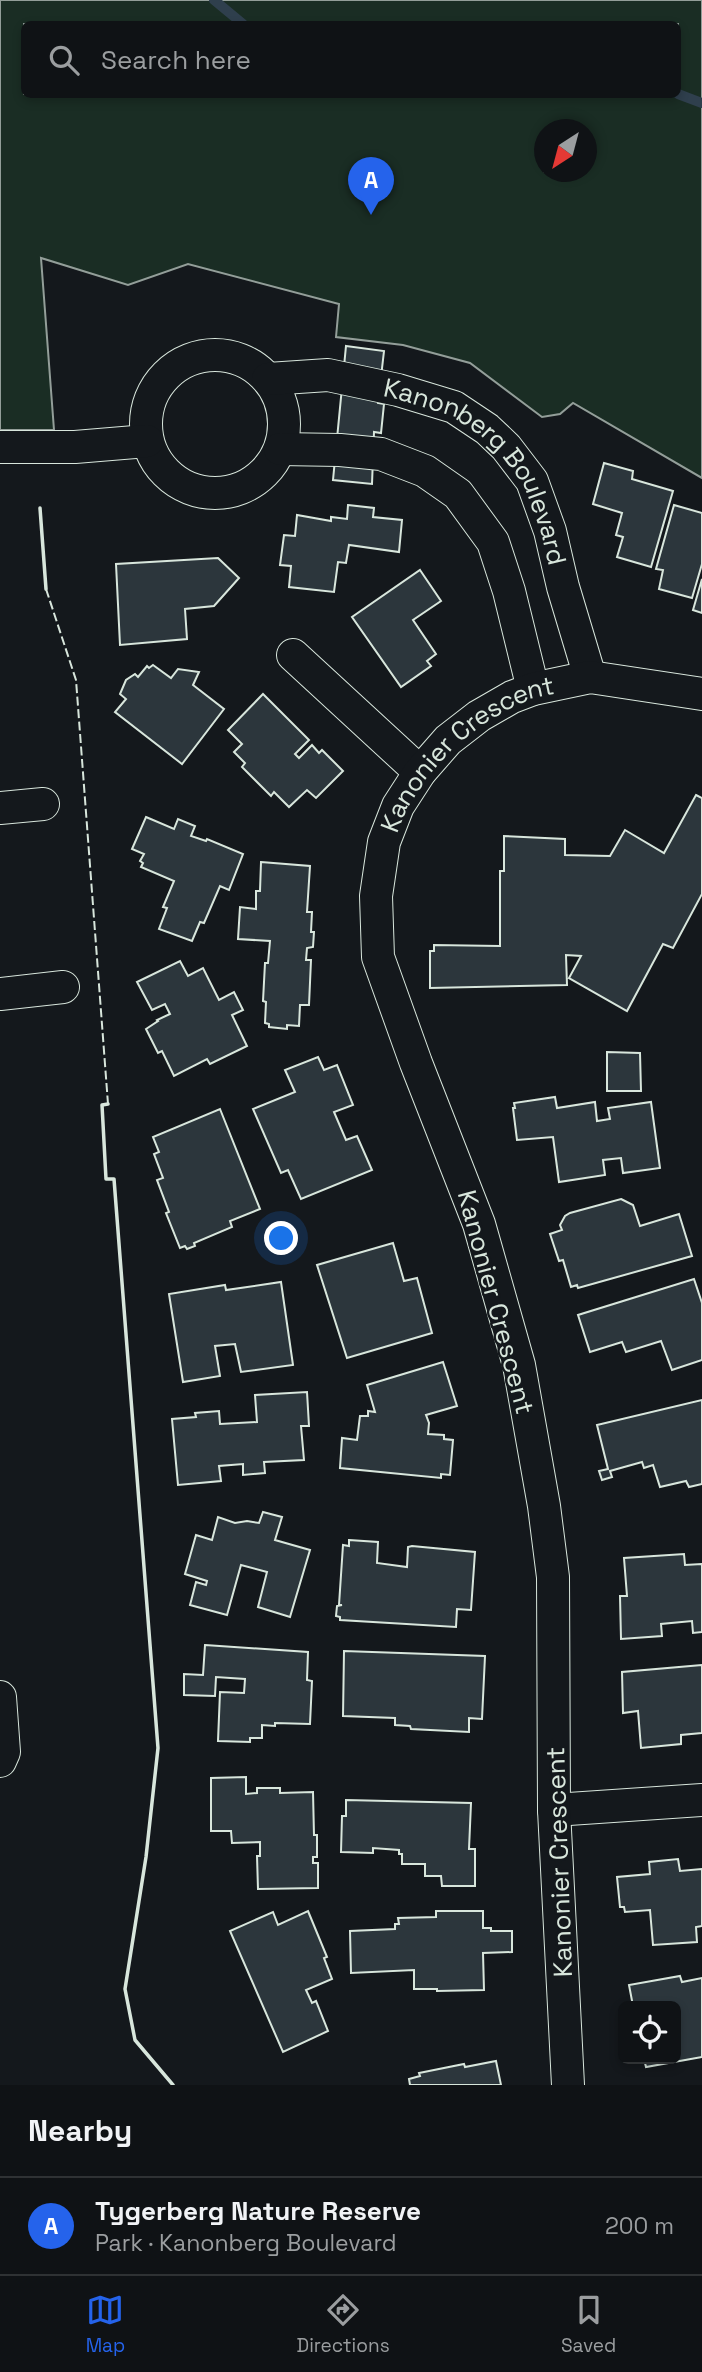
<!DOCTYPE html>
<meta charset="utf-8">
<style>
:root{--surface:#0f1215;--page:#181b1e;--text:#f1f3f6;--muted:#9b9ea0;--line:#2f3234;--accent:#2563eb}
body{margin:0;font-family:"Space Grotesk",sans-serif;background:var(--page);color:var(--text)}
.controls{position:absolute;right:21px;bottom:21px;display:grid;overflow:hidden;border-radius:10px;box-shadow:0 4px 10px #0003}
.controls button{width:63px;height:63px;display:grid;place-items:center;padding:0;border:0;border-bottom:2px solid var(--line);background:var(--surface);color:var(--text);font:35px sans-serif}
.compass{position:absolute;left:534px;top:119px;width:63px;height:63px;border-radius:50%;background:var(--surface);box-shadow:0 4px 10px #0003;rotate:216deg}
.you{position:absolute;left:282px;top:1239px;width:24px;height:24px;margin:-18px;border:5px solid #fff;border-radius:50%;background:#1a73e8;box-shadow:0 0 0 10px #1a73e833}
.badge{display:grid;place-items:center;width:46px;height:46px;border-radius:50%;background:var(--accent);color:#fff;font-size:23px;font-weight:700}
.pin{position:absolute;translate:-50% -58px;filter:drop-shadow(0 2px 4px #0008)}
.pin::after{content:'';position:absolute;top:37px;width:24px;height:21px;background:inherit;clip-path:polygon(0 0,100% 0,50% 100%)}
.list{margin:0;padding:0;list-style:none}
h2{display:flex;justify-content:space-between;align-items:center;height:91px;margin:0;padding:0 28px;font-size:30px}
h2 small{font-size:23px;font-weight:400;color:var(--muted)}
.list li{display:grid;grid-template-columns:46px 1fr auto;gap:21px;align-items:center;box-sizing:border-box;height:98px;padding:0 28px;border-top:2px solid var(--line)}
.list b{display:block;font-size:26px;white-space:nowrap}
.list p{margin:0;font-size:23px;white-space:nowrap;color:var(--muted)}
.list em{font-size:23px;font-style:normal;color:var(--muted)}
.icon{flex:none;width:38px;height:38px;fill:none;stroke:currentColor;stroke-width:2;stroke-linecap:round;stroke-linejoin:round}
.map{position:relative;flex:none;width:702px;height:2085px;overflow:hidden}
.search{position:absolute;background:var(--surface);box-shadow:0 4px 10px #0003;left:21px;right:21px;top:21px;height:77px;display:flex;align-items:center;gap:18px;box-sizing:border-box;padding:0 24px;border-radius:10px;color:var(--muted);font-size:26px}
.sheet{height:189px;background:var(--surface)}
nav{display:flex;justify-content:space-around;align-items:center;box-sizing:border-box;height:98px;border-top:2px solid var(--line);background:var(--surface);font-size:19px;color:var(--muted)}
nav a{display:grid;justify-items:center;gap:4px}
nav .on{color:var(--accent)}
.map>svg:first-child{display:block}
.green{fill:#1a2d24;stroke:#939e99;stroke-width:2;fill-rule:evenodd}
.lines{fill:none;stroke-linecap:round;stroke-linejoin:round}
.stream{stroke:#2f3f4d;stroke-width:10}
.building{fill:#2c363c;stroke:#d8e6dc;stroke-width:2}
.street-casing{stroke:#d8e6dc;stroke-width:34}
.street{stroke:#14181c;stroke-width:32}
.fence{stroke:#d8e6dc;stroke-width:2;stroke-dasharray:9 3.5;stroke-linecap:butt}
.wall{stroke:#d8e6dc;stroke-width:3.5}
.labels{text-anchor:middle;stroke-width:5;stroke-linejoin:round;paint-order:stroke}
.street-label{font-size:26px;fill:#d8e6dc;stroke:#14181c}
</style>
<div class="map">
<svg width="702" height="2085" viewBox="0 0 702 2085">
<rect width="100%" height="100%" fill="#14181c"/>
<path class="green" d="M 0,0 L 702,0 L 702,478 L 573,403 L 560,414 L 542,417 L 470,363 L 403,345 L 336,337 L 339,304 L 188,264 L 128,285 L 41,258 L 54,430 L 0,430 ZM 678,24 L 678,94 L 24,94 L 24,24 ZM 544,130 L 586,130 L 586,172 L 544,172 Z"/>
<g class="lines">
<g class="stream">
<polyline points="214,0 243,24"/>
<polyline points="678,94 702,103"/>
</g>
</g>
<g class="building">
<polygon points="346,346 384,351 378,403 384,404 381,433 374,432 372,484 333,480"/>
<polygon points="604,463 633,471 632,479 673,491 651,567 617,557 623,537 616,535 622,513 593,504"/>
<polygon points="348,505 374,508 373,517 402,520 399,552 349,545 346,563 338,562 334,592 289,587 291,566 280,565 284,535 295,536 297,515 331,521 331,517 347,519"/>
<polygon points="674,505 702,513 702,564 692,598 659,589 663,570 656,569"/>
<polygon points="218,558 239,578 214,606 185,609 187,639 120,645 116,564"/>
<polygon points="420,570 441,601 413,620 436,654 427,661 431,666 401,687 352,617"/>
<polygon points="702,579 702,613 693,610"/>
<polygon points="153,665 171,678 178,669 199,672 193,685 224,709 182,764 115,712 126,699 120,694 126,680 135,674 138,677 147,666 149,668"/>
<polygon points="263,694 309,740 295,754 299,758 312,745 319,753 322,750 343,771 316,798 307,790 289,807 274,792 271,796 242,767 245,763 234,752 242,744 228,730"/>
<polygon points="696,795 702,798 702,894 673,948 663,944 627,1011 569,978 581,956 566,955 567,985 430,988 430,951 434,951 434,945 500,946 500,871 504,871 504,836 565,839 565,855 610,856 625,830 664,853"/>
<polygon points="146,817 174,829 178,819 195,826 191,836 206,841 207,839 243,854 229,890 220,886 204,923 200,922 192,941 159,929 167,908 163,907 174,881 141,867 143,863 140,861 144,854 132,849"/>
<polygon points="261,862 310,866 307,912 312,912 311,932 314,932 313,947 307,948 306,960 311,960 309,1005 300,1005 299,1026 287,1025 287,1029 269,1027 269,1024 265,1023 266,1002 263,1001 265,963 268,963 270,941 238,939 240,907 256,909 256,891 260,891"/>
<polygon points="180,961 188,976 203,968 219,1000 234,992 243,1010 232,1015 247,1046 210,1064 207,1059 174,1076 162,1051 158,1053 146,1029 158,1021 157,1020 170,1014 165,1004 152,1010 137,982"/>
<polygon points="607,1052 640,1053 641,1091 607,1091"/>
<polygon points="318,1057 324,1070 337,1065 353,1105 334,1112 346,1140 357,1136 372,1170 301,1199 288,1170 281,1173 253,1109 295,1092 285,1070"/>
<polygon points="555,1097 557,1108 595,1102 597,1121 610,1119 608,1108 651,1102 660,1168 623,1173 621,1158 603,1160 605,1175 559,1182 553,1137 517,1140 513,1108 515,1108 514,1103"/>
<polygon points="220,1109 260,1209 230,1221 232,1227 194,1243 195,1246 187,1249 185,1246 180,1248 166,1213 169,1212 157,1180 163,1178 154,1154 159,1152 153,1137"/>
<polygon points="621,1199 633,1205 640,1226 679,1214 692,1256 578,1288 577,1285 571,1287 563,1260 559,1261 550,1234 562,1230 560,1225 565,1216 570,1213"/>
<polygon points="393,1243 404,1281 417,1278 432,1333 347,1358 317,1265"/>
<polygon points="694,1279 702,1303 702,1360 672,1370 661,1341 626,1352 622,1342 590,1352 578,1315"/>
<polygon points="281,1282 293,1365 241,1372 235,1344 215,1346 220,1376 183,1382 169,1294 225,1285 226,1290"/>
<polygon points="443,1362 457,1406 426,1415 429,1423 428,1434 444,1435 444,1439 453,1440 450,1475 441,1474 441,1478 340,1468 342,1438 357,1440 360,1416 368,1416 368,1411 375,1412 367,1385"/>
<polygon points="307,1392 309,1426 301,1426 304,1460 264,1462 265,1473 243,1475 243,1464 219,1466 221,1481 178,1485 172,1419 196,1417 195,1413 219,1411 220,1424 257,1422 255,1395"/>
<polygon points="702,1400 702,1484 689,1487 686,1481 660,1487 653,1465 644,1468 642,1462 610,1471 612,1477 602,1480 599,1471 608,1469 597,1425"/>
<polygon points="263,1512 282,1517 275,1540 310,1550 290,1617 258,1607 267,1572 241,1565 227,1615 190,1605 196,1582 206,1585 207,1581 185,1574 196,1535 212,1540 218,1517 235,1523 247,1521 259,1523"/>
<polygon points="349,1540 378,1542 377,1563 407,1567 408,1547 412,1546 475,1552 471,1610 457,1609 456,1627 340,1620 340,1617 336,1616 337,1606 342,1605 339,1605 343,1545 349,1546"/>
<polygon points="684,1554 685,1565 702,1564 702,1632 693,1633 692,1621 661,1624 662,1636 621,1639 620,1596 627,1596 624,1558"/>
<polygon points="205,1645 308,1652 307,1680 312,1681 310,1724 275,1723 275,1726 262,1725 262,1738 250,1738 250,1742 218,1741 220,1692 244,1693 245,1679 216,1677 215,1696 184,1695 184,1674 203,1675"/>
<polygon points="344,1651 485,1656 482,1719 469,1718 469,1732 411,1729 410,1726 395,1725 395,1718 343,1716"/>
<polygon points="702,1665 702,1733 681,1735 681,1744 641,1748 638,1711 623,1713 622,1672"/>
<polygon points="246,1777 246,1794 257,1793 257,1788 280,1788 280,1793 313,1792 314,1835 317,1835 317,1857 313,1857 313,1863 318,1863 318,1888 258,1889 257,1856 260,1856 260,1842 232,1843 231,1831 211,1831 211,1778"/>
<polygon points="346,1800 471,1803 469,1849 475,1849 475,1886 442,1886 441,1876 425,1876 425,1864 402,1864 402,1854 399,1854 399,1850 373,1848 373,1853 341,1852 342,1816 346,1816"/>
<polygon points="678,1859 680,1871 702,1869 702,1926 696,1927 697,1942 653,1945 650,1910 625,1912 624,1907 620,1907 617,1877 650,1874 649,1862"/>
<polygon points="308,1911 327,1957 324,1958 332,1979 306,1990 312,2003 316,2001 328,2031 283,2052 230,1931 273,1912 278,1925"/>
<polygon points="436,1911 483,1911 483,1928 491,1928 491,1931 512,1931 512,1952 483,1953 484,1990 437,1991 437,1989 414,1989 414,1970 351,1973 350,1931 395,1929 395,1924 399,1924 398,1918 436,1917"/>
<polygon points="680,1976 682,1982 702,1978 702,2057 646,2067 644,2059 676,2059 676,2006 633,2006 629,1985"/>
<polygon points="496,2061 501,2085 410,2085 409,2079 420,2076 419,2073 464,2064 465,2067"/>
</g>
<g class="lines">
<g class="street-casing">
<g id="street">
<circle cx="215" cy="424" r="69"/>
<path id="s1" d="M 268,379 L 328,375 L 398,390 L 454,407 L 487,429 L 506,447 L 532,481 L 550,531 L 563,587 L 590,677"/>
<polyline points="0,447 75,447 147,441"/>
<polyline points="280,449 340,450 381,454 425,471 458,494 493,542 509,591 533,689"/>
<polyline points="293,655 420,772"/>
<polyline points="0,808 43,804"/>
<polyline points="0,994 63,987"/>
<polyline points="0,1697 4,1752 0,1761"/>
<polyline points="554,1810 702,1800"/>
<path id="s2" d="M 568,2085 L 554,1810 L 553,1577 L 544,1506 L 519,1365 L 479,1224 L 416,1063 L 378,957 L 376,896 L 384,842 L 398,806 L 420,772 L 448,740 L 479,716 L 512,697 L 533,689 L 590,677 L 702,694"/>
</g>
</g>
<use href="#street" class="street"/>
<polyline class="fence" points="46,589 76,680 108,1104"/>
<g class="wall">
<polyline points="40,508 46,589"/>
<polyline points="108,1104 102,1105 106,1179 114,1179 158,1748 146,1857 125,1989 135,2040 173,2085"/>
</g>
</g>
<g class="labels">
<g class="street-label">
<text dy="9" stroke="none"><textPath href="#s1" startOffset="252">Kanonberg Boulevard</textPath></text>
<text dy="9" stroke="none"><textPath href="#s2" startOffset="1398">Kanonier Crescent</textPath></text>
<text transform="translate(496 1302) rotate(75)" y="9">Kanonier Crescent</text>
<text transform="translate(559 1862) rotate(-92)" y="9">Kanonier Crescent</text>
</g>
</g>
</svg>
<div class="controls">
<button><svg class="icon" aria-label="locate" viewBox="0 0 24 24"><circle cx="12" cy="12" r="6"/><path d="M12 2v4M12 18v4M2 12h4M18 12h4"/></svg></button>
</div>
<svg class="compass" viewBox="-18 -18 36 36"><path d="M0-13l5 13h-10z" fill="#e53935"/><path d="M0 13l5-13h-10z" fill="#9b9ea0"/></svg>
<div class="you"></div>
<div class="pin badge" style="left:371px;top:215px">A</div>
<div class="search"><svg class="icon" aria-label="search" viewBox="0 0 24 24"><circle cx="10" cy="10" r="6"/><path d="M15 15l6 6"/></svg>Search here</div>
</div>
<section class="sheet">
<h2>Nearby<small></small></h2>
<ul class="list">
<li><span class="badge">A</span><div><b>Tygerberg Nature Reserve</b><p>Park · Kanonberg Boulevard</p></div><em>200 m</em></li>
</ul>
</section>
<nav>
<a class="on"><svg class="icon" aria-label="map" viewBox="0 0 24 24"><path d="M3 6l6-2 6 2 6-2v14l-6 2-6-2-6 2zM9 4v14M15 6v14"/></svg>Map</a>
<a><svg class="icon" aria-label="directions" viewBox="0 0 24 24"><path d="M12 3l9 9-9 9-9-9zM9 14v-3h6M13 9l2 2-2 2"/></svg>Directions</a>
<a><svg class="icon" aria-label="saved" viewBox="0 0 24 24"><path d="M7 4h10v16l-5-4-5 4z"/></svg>Saved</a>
</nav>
